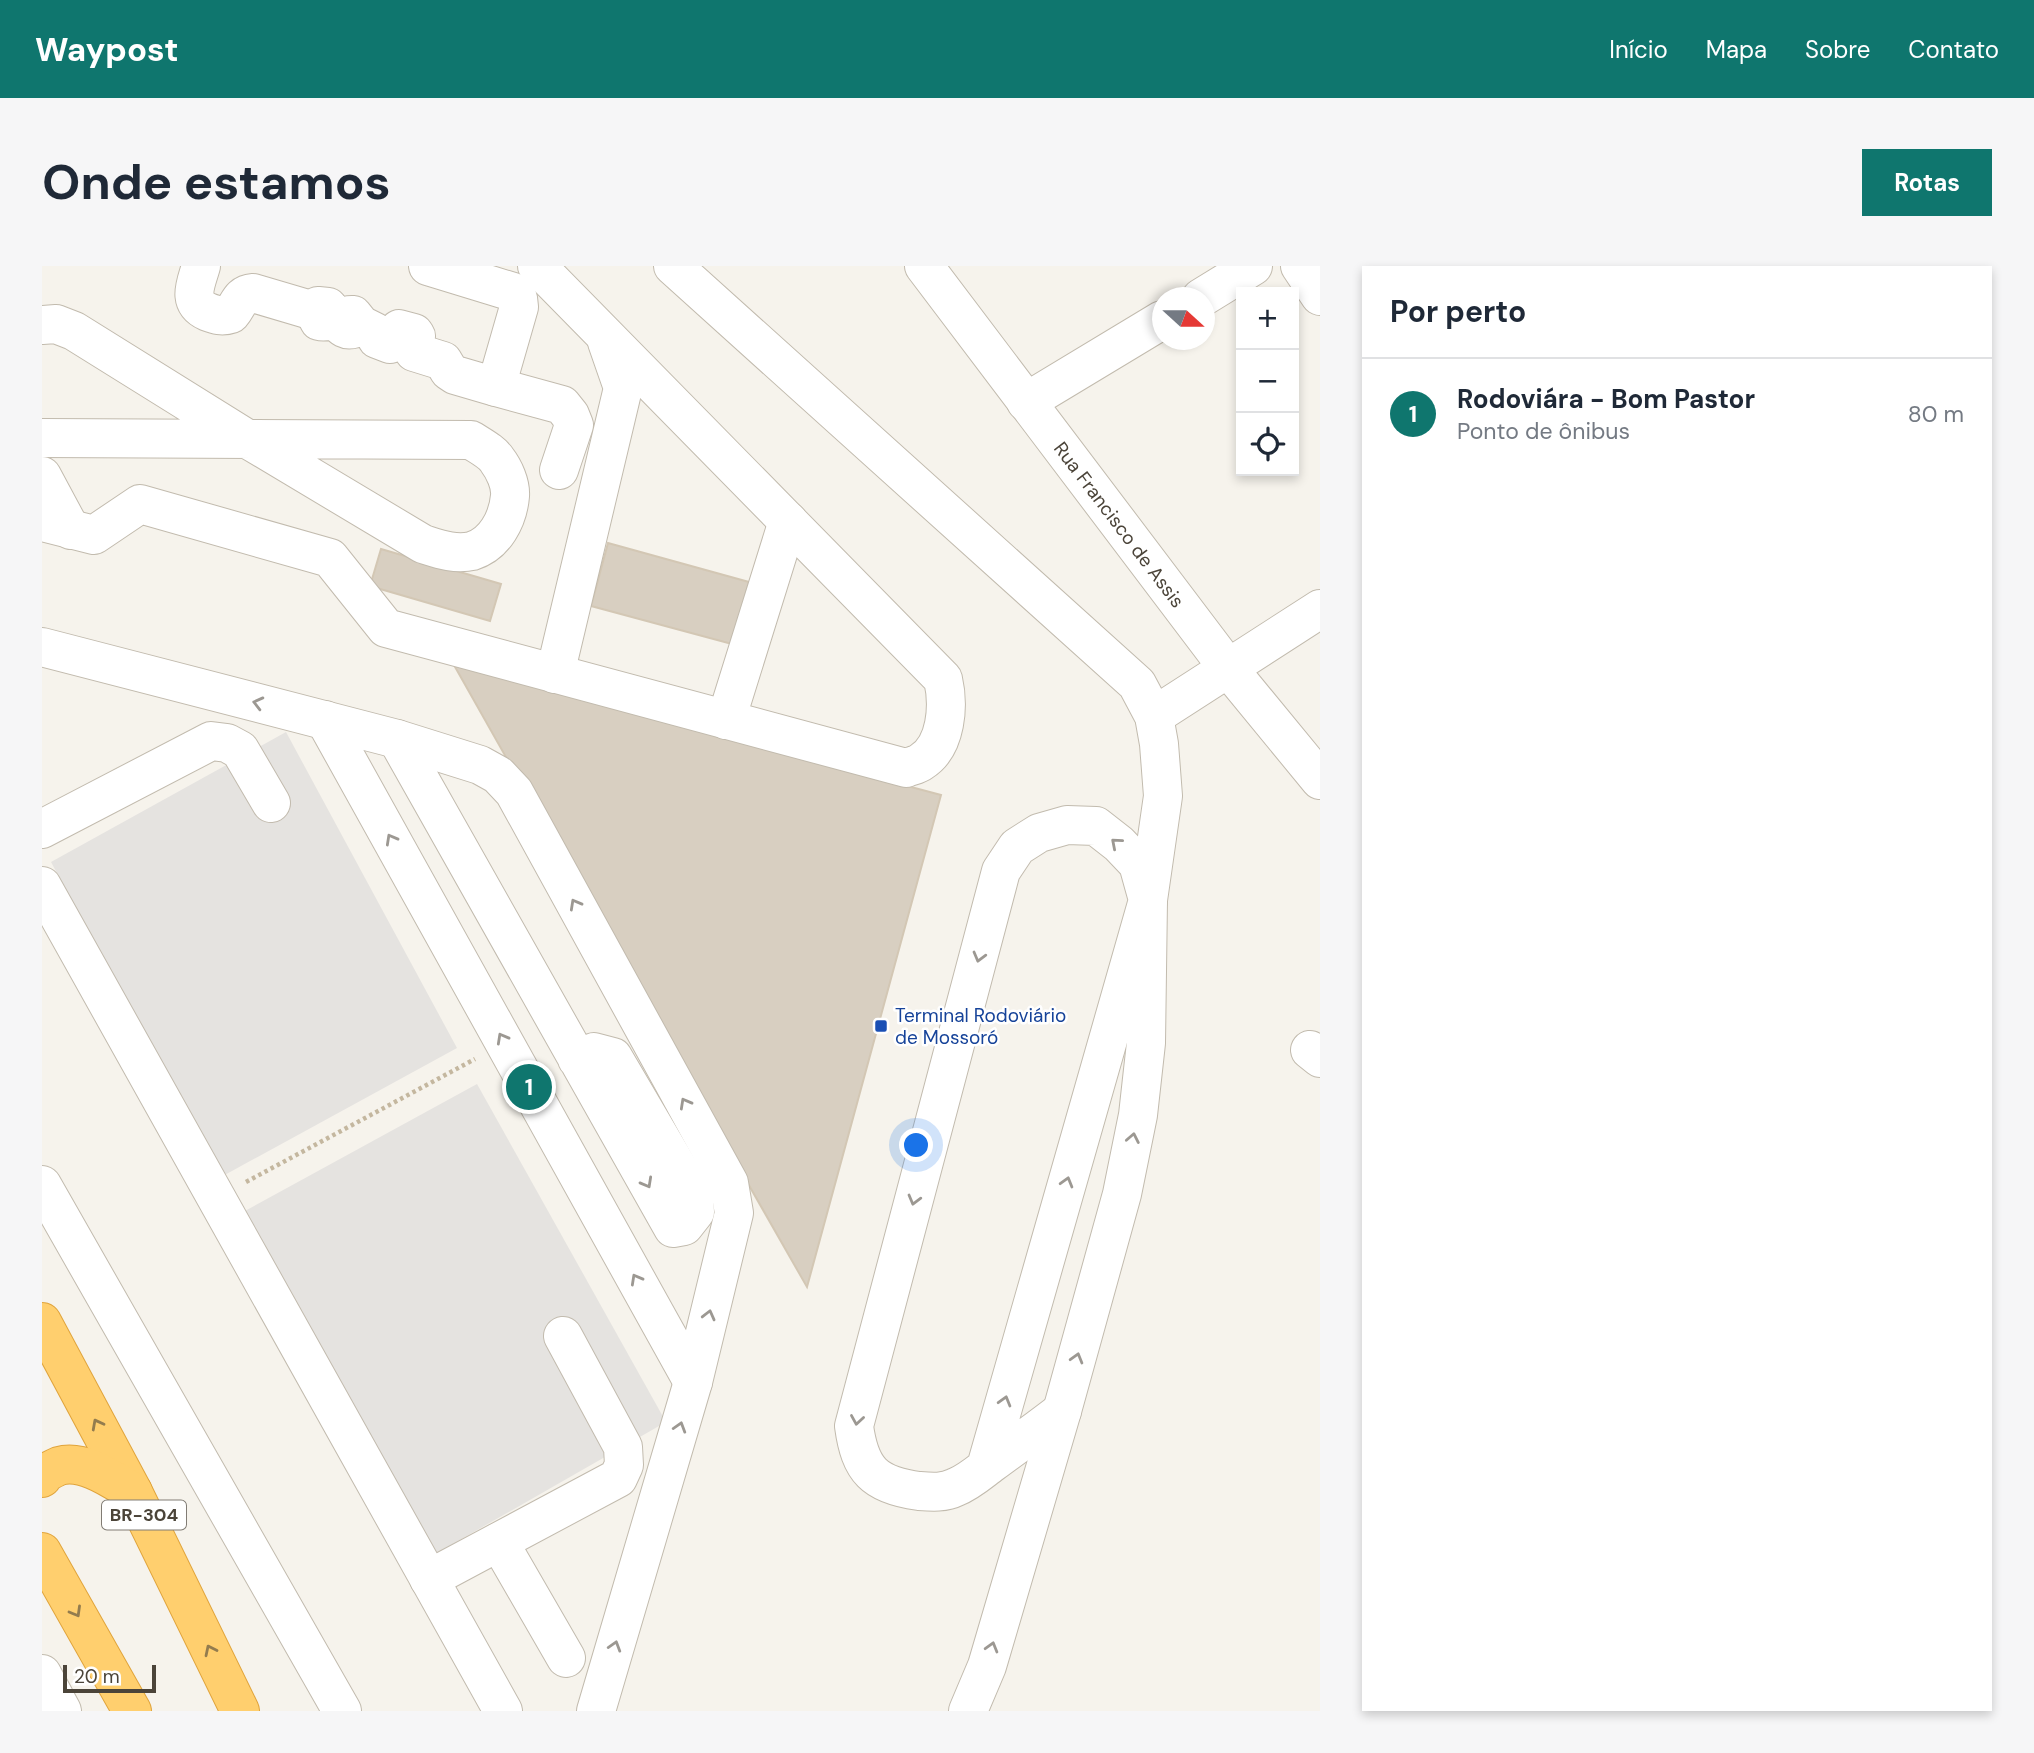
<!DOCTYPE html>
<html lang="pt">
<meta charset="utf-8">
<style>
:root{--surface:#fff;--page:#f6f6f7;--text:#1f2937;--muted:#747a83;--line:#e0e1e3;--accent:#0f766e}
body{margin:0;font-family:"DM Sans",sans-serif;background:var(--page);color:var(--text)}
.controls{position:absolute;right:21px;top:21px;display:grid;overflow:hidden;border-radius:0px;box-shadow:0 4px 10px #0003}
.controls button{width:63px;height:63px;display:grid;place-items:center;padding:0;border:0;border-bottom:2px solid var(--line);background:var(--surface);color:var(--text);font:35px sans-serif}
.compass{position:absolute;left:1110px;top:21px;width:63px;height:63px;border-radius:50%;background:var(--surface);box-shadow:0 4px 10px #0003;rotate:111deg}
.scale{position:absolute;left:21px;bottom:18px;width:93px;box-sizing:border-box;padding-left:7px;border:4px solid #4b4439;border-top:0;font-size:19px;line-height:24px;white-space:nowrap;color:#4b4439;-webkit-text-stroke:5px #fff;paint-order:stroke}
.you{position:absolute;left:875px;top:880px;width:24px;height:24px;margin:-18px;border:5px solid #fff;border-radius:50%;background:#1a73e8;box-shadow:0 0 0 10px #1a73e833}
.badge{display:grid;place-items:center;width:46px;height:46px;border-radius:50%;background:var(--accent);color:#fff;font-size:23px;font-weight:700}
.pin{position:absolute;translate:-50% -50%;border:4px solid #fff;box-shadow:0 2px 7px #0006}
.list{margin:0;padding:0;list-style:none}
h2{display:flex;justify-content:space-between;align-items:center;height:91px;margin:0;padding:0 28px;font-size:30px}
h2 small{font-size:23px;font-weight:400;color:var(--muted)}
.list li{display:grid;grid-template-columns:46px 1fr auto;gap:21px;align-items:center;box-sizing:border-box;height:112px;padding:0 28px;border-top:2px solid var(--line)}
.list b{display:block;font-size:26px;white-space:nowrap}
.list p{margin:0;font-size:23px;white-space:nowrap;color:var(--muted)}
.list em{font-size:23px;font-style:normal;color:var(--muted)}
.icon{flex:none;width:38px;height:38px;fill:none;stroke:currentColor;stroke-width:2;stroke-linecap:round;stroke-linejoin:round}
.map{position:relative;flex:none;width:1278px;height:1445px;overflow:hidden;border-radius:0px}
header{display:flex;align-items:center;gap:42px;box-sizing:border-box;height:98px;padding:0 35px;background:var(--accent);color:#fff}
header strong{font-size:33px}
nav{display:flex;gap:38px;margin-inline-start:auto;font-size:24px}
.intro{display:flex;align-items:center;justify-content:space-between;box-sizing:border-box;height:168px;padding:0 42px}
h1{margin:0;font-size:49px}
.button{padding:18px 32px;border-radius:0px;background:var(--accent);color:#fff;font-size:24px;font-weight:700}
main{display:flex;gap:42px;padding:0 42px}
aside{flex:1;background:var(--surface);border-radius:0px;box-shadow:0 4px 10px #0003}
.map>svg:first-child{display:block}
.parking{fill:#e5e3e0}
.building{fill:#d8cfc1;stroke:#d3c7b4;stroke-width:2}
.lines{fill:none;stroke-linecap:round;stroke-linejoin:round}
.minor-casing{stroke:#c2bbae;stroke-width:40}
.highway-casing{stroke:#e0a43c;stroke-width:40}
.path{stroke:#c4b79f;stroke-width:4.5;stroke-dasharray:3.5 3.5;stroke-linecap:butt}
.minor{stroke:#fff;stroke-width:38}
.highway{stroke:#ffcf6e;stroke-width:38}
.oneway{stroke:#9c9892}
.oneway2{stroke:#937c4e}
.transit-dot{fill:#1a4fb4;stroke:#fff;stroke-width:2.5}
.labels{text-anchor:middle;stroke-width:5;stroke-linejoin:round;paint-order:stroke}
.shield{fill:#fff;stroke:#817c74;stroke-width:2}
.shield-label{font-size:18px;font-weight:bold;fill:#4b4439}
.street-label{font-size:19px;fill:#4b4439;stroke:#fff}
.transit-label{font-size:19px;fill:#164399;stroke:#fff;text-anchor:start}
</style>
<header>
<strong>Waypost</strong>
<nav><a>Início</a><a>Mapa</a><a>Sobre</a><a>Contato</a></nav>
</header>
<div class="intro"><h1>Onde estamos</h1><a class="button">Rotas</a></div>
<main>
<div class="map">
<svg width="1278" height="1445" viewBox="0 0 1278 1445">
<rect width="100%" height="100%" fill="#f6f3ec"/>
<g class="parking">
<polygon points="244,466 415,782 179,911 9,596"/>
<polygon points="435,818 624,1156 395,1287 201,946"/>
</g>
<g class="building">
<polygon points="566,277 707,316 690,378 549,340"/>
<polygon points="339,283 459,318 448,355 328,320"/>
<polygon points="412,399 899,529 765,1021 587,709"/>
</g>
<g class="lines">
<g class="minor-casing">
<g id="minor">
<path d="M 159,0 C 154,18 144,36 166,46 C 174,49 180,51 189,48 C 197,39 197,28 211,27 L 272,45"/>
<polyline points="631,0 1095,418 1112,450 1117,478 1121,530 1106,634 1104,777 1096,849 1080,928 1020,1145 945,1400 926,1445"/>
<path id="s1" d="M 882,0 L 1186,402 L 1278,514"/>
<polyline points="1258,0 1278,30"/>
<polyline points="1159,32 1211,0"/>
<path d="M 0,59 L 14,58 L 32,65 L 207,174 L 381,278 C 397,283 413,289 430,285 C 453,278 466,253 468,230 C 469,218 462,203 455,194 C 450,186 438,180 429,174 L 0,172"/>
<path d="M 319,59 C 299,72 297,54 286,41 L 276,40 L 272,45 L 277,55 C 288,58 298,48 311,49 L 319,59 L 333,66 L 335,73 L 348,78 L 357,63 L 372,67 L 374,70 L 370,83 L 372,86 L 401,95 L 407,105 L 413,109 L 454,121 L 477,41 L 476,32 L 471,26 L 386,0"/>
<polyline points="454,121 520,139 528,149 532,159 517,204"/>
<polyline points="984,136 1120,54"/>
<polyline points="0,210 29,264"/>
<path d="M 0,256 L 52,269 L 98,238 L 288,292 L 344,362 L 864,502 C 869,500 875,499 879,496 C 905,480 907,439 901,413 L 495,0"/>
<polyline points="0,381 355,473 438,499 456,509 472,526 687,917 692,947 651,1116 554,1445"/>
<polyline points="513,408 581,122 565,76"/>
<polyline points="1112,450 1278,343"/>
<polyline points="283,454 651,1116"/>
<polyline points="684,454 746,255"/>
<polyline points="355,473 631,962 642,960 653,946 652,929 571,791 552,786 535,793"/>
<polyline points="0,563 169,475 185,477 198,484 229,537"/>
<polyline points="0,620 461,1445"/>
<polyline points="1268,784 1278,792"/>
<polyline points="0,919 300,1445"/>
<path d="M 944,1201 L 1106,634 L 1096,598 L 1077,578 L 1054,560 L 1025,559 L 997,567 L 975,581 L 959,605 L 812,1160 C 818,1204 832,1219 877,1225 C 890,1226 902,1227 914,1221 C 927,1216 939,1205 950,1197 C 973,1180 997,1163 1020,1145"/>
<polyline points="457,1276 524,1392"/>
<polyline points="387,1313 576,1212 582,1199 581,1181 521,1070"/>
<polyline points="0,1408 20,1445"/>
</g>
</g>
<g class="highway-casing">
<g id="highway">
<polyline points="0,1056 91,1226 198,1445"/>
<path d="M 0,1212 L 2,1208 C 7,1205 12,1202 17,1200 C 42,1193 71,1214 91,1226"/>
<polyline points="0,1286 90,1445"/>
</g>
</g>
<polyline class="path" points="204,916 433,793"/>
<use href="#minor" class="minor"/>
<use href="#highway" class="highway"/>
</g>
<defs><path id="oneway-chevron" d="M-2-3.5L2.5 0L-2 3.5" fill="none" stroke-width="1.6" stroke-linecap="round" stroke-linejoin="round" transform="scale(1.75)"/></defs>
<g class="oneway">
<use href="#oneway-chevron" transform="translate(216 437) rotate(-166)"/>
<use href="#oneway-chevron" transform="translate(349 573) rotate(-119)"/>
<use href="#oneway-chevron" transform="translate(1074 577) rotate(-139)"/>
<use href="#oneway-chevron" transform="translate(533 638) rotate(-119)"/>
<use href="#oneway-chevron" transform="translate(937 691) rotate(105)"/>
<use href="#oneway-chevron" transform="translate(460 772) rotate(-119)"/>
<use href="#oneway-chevron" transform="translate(643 837) rotate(-119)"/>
<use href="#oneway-chevron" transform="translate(1091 872) rotate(-79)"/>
<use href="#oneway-chevron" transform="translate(1025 916) rotate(-74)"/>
<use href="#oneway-chevron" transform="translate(605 917) rotate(61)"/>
<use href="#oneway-chevron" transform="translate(872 934) rotate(105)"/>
<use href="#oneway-chevron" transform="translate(594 1013) rotate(-119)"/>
<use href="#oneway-chevron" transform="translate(667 1049) rotate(-76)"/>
<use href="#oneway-chevron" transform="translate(1035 1092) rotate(-74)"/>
<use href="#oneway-chevron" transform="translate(963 1135) rotate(-74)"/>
<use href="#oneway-chevron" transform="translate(815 1154) rotate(99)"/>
<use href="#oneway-chevron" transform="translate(638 1161) rotate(-73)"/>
<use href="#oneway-chevron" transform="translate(573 1380) rotate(-73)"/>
<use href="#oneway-chevron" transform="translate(950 1381) rotate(-74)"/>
</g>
<g class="oneway2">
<use href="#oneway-chevron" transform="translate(55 1158) rotate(-118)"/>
<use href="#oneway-chevron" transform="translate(34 1346) rotate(60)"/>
<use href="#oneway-chevron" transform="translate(168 1384) rotate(-116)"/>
</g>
<rect class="transit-dot" x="832" y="753" width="14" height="14" rx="3.5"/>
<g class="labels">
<rect class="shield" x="60" y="1234.5" width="84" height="29" rx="5"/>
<g class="shield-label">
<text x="102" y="1255">BR-304</text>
</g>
<g class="street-label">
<text dy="7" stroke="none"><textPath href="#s1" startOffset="324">Rua Francisco de Assis</textPath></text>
</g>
<g class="transit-label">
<text x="853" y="756">Terminal Rodoviário<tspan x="853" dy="22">de Mossoró</tspan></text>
</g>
</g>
</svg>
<div class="controls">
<button>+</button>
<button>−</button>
<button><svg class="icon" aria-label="locate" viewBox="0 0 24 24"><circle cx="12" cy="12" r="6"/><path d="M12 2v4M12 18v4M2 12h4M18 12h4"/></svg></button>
</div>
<svg class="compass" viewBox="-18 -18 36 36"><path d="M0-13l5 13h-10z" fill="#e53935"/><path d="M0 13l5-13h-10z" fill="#747a83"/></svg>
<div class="scale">20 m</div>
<div class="you"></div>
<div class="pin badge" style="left:487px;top:821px">1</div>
</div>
<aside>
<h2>Por perto<small></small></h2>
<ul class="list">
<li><span class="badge">1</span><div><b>Rodoviára - Bom Pastor</b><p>Ponto de ônibus</p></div><em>80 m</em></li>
</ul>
</aside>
</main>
